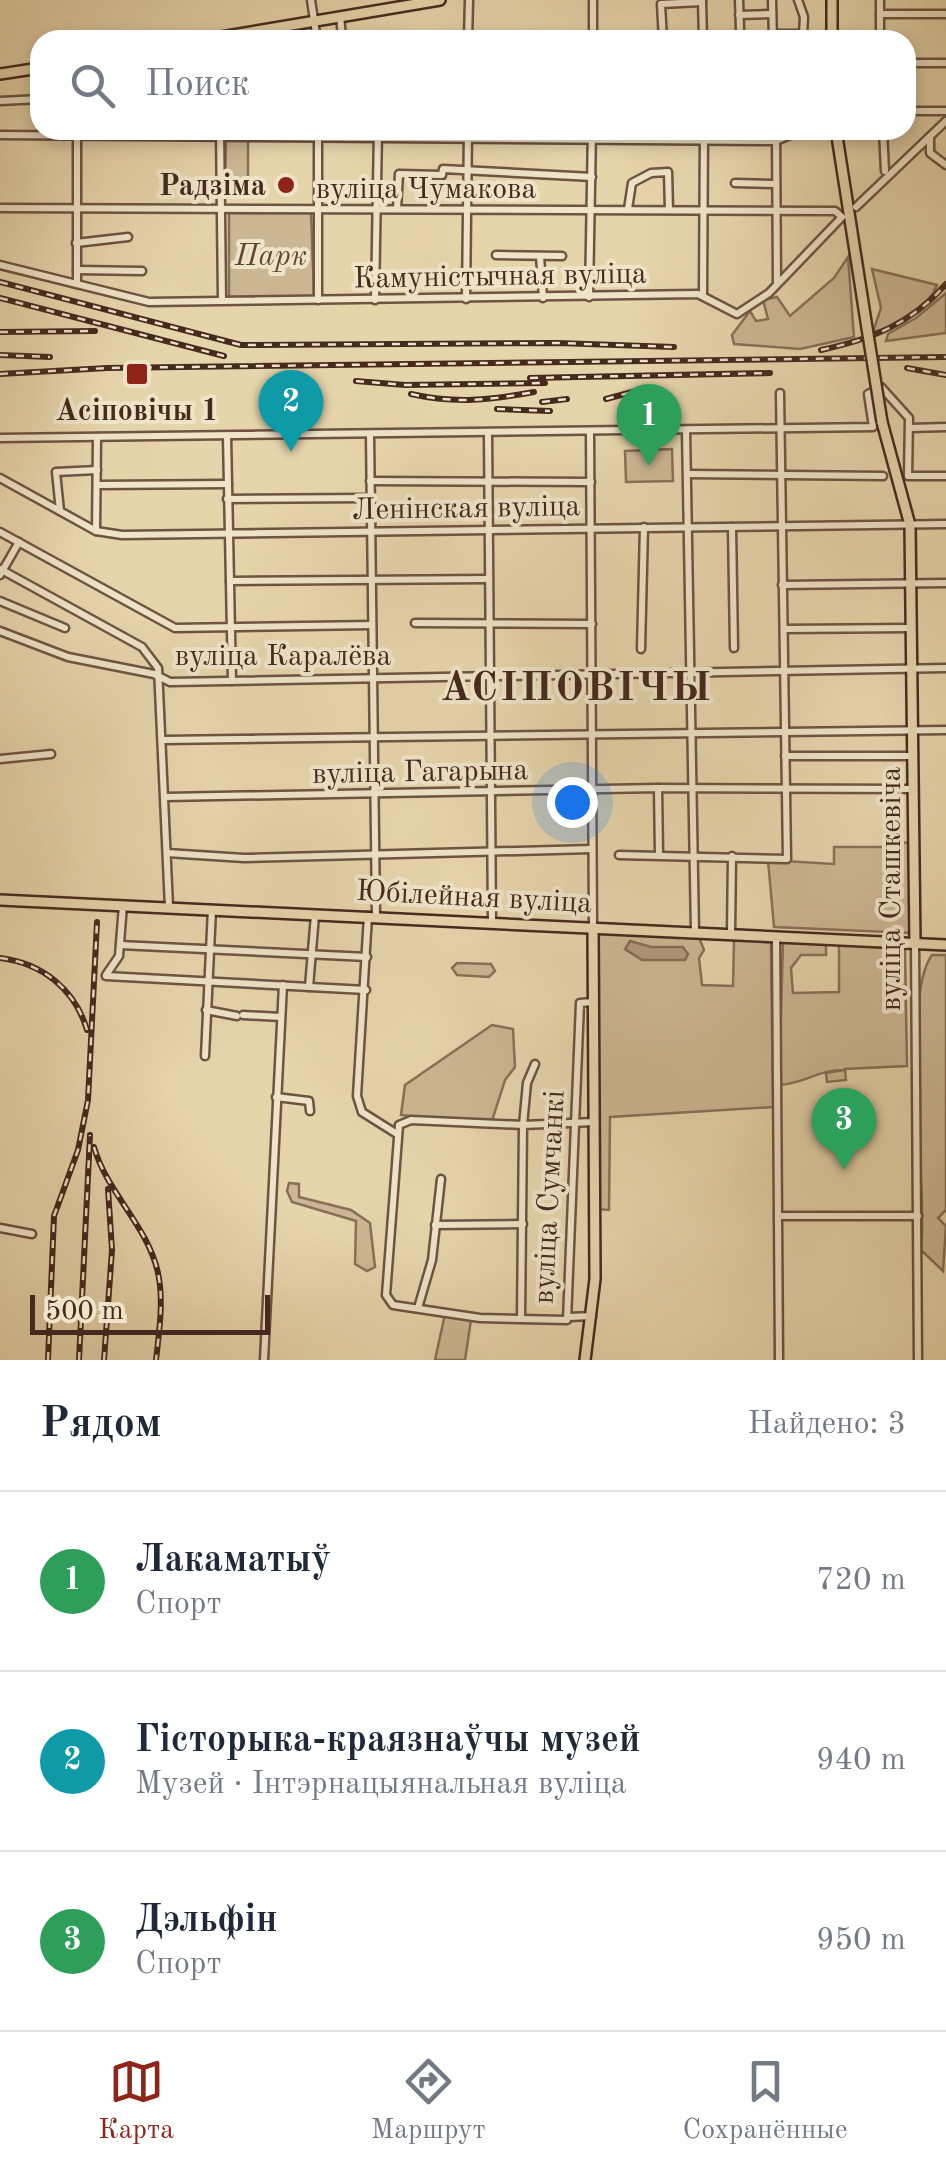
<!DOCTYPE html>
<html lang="ru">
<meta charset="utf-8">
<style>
:root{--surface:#fff;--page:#f2f2f3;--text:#1f2937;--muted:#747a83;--line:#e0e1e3;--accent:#8f2418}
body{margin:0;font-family:"Old Standard TT",serif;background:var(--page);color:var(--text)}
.scale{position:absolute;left:30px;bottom:25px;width:240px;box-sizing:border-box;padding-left:10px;border:5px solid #462a1e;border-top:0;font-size:28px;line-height:35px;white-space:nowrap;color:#462a1e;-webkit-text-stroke:8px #efe3c8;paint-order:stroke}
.you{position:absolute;left:572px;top:802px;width:35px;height:35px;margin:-25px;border:8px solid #fff;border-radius:50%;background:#1a73e8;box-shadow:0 0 0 15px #1a73e833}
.badge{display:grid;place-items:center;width:65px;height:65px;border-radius:50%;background:var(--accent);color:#fff;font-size:32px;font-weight:700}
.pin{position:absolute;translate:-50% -82px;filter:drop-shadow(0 2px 5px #0008)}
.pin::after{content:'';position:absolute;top:52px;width:35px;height:30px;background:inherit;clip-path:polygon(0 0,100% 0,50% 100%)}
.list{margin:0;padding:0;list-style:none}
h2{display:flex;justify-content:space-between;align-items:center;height:130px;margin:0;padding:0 40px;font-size:42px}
h2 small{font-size:32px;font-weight:400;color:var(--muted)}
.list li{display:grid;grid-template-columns:65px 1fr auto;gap:30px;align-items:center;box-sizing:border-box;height:180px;padding:0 40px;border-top:2px solid var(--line)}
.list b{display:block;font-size:38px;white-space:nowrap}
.list p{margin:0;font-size:32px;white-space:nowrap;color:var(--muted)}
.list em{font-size:32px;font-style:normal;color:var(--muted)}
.icon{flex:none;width:55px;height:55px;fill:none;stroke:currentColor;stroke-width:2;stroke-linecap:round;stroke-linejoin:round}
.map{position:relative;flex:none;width:946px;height:1360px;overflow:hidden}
.search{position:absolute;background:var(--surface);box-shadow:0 5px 15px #0003;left:30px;right:30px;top:30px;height:110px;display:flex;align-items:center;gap:25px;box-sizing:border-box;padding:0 35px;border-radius:30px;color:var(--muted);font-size:38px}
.sheet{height:670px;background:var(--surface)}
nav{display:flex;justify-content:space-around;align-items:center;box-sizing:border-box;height:140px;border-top:2px solid var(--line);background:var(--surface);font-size:28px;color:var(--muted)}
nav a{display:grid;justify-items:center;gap:5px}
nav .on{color:var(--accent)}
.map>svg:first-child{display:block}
.green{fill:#cbb793;stroke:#887058;stroke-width:2.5}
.water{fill:#b09a7b;stroke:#866d56;stroke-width:2.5}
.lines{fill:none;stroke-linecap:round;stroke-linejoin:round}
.minor-casing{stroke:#6e5441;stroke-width:11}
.major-casing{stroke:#462a1e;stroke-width:14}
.minor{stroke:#efe3c8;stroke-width:6}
.major{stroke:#e6d4ab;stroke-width:9}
.rail-casing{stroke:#462a1e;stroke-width:6}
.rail{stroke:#efe3c8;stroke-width:2.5;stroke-dasharray:8;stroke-linecap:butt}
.major-bridge-casing{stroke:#462a1e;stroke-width:14;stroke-linecap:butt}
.major-bridge{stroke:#e6d4ab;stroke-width:9}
.poi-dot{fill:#8f2418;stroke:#efe3c8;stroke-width:4}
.labels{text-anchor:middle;stroke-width:8;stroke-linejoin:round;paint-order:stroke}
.poi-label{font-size:30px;font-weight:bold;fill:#462a1e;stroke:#efe3c8;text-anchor:end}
.street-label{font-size:30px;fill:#462a1e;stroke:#efe3c8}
.park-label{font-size:30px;font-style:italic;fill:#614635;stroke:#efe3c8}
.district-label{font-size:40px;font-weight:bold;letter-spacing:2.5px;fill:#462a1e;stroke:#efe3c8}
</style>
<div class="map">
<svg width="946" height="1360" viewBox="0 0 946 1360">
<rect width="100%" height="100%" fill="#e6d4ab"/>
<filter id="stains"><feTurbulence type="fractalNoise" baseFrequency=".002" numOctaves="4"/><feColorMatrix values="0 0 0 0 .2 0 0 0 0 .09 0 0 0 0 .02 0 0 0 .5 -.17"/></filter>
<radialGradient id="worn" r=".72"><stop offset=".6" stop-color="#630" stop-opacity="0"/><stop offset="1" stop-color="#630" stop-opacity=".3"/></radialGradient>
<g class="green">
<polygon points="226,140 248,140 248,188 225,188"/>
<polygon points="229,213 311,213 314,296 229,297"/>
<polygon points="848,257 854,337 800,349 734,344 732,335 750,311 756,321 768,319 763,300 777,297 790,316 834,278"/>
<path d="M 872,269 L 937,285 C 929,308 896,328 873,332 L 881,308 Z"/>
<polygon points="946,293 946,333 886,341 888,334 916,318"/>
<polygon points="672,449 673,481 626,482 625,451"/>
<polygon points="899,842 910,843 911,933 774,927 768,860 834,864 834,847 898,847"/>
<polygon points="600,932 698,935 704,950 699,958 702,985 733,986 734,939 770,940 771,944 773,1107 610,1117 609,1210 597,1209 597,938"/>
<path d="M 783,941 L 826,944 L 826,955 L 801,955 L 791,968 L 793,993 L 839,992 L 839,944 L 905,948 L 907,1066 L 845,1069 L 846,1080 L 827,1082 L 826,1073 L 844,1070 C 817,1070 804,1084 779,1085 Z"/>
<path d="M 932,955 L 946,955 L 946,1210 L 938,1218 L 946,1226 L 943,1271 L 921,1250 C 928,1185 900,998 932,955 Z"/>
<polygon points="457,963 491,964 495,971 489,977 457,975 452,968"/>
<polygon points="492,1025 513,1029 515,1067 505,1080 491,1124 401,1115 405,1085"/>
<polygon points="823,1101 838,1101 836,1133 821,1132"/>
<polygon points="289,1183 299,1184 299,1197 351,1210 370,1223 375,1267 367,1271 355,1264 356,1221 292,1202 287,1191"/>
<polygon points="445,1314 471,1320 465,1360 435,1360"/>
</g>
<polygon class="water" points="630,941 651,947 683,947 688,954 685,960 642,960 625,949"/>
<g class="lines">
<g class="minor-casing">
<g id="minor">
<polyline points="311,0 317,40"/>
<polyline points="593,0 593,40"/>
<polyline points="739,0 740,29"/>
<polyline points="772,0 773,40"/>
<polyline points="702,1 703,40"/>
<polyline points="880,14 946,14"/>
<polyline points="739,15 772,14"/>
<polyline points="340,16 342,37 468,37"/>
<polyline points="773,34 803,34 804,17 798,0"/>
<polyline points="468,39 469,0"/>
<polyline points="663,40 661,4 702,2"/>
<polyline points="880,40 880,0"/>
<polyline points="906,63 946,63"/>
<polyline points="0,101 40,99"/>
<polyline points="906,111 946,111"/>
<polyline points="77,130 77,284"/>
<polyline points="220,130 222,300"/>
<polyline points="776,130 777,284"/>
<polyline points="883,130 885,171"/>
<polyline points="0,135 776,141 802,130"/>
<polyline points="930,137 930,153 946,165"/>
<polyline points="735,183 776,184"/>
<polyline points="856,207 946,121"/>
<polyline points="0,208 835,211 842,217 769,293 737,314 698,294 149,302 0,265"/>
<polyline points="397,209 399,174 442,175 443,169 592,177"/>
<polyline points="628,209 632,183 651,173 668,172 669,210"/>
<polyline points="76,243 128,237"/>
<polyline points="496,255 562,256"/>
<polyline points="540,256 543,298"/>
<polyline points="77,270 142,271"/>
<polyline points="703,294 704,130"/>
<polyline points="589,297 592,130"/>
<polyline points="466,299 468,130"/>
<polyline points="318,300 318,130"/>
<polyline points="375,300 378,130"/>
<polyline points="910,428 946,427"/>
<polyline points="686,430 695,932"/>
<polyline points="590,431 593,927"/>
<polyline points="488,433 492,921"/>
<polyline points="370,434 376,916"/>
<polyline points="227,436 232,681"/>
<polyline points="0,438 873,427 868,394 881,387 909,418 908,476 946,476"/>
<polyline points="688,474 883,476"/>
<polyline points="0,478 96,531 122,535 946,524"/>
<polyline points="370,481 591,482"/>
<polyline points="97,485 228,484"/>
<polyline points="227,499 370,498"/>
<polyline points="60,511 56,472 97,470"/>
<polyline points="732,527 734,648"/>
<polyline points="96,531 97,437"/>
<polyline points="0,532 175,628 372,625"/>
<polyline points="0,569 142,647 158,668 169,907"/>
<polyline points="0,575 19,542"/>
<polyline points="230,581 489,579"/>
<polyline points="782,585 946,583"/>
<polyline points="0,601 65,628"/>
<polyline points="415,623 592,624"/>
<polyline points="784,629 911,628"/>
<polyline points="0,631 68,657 154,674 170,682 946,668"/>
<polyline points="641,649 644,527"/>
<polyline points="164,740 946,730"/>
<polyline points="785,756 912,756"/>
<polyline points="0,759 51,754"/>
<polyline points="658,788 659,855"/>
<polyline points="166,797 658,788 914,789"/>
<polyline points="167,853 244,858 592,849"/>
<polyline points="619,855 787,859 780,393"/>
<polyline points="368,916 357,1096 362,1112 397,1134"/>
<polyline points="731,933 732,856"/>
<polyline points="776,936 779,1360"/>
<polyline points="915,944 918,1360"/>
<polyline points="120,945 367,957"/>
<polyline points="106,975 119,956 123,905"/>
<polyline points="106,976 366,990"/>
<polyline points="309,987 315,915"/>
<polyline points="206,1010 237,1016"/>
<polyline points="243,1015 281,1017"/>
<polyline points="205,1056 212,909"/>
<polyline points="535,1064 527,1083 523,1125 411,1120 399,1125 386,1295 393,1305 480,1318 567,1320 580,1003 593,1002"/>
<polyline points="276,1097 309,1101 310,1111"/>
<polyline points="778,1216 918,1216"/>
<polyline points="435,1225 523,1224"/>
<polyline points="0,1228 32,1234"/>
<polyline points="418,1308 432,1260 441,1179"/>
<polyline points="569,1317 592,1316"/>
<polyline points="521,1318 523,1125 593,1122"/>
<polyline points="264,1360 283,985"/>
</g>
</g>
<g class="major-casing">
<g id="major">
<polyline points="832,0 832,40"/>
<polyline points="203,40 440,0"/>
<polyline points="0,74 40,68"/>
<polyline points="836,130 867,328"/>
<polyline points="882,422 910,525 915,944"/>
<polyline points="0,900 946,945"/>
<polyline points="585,1360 595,1279 593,927"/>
</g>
</g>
<use href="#minor" class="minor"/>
<use href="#major" class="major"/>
<g class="rail-casing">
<g id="rail">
<polyline points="0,282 241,345 558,343 674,347"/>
<polyline points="0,298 224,356"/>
<polyline points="0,332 95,331"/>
<path d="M 821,350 C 872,339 911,324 946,284"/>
<polyline points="0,355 50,357"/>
<polyline points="907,368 946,375"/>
<polyline points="0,374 107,368 946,357"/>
<polyline points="530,378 770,373"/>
<polyline points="356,381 405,385 545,383"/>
<path d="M 411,394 C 456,404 490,400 534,392"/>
<polyline points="606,399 647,388"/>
<polyline points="542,402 567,399"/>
<polyline points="497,409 550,411"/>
<path d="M 0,958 C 42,963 75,989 87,1030"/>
<path d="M 94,1147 C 107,1193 148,1226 158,1273 C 164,1301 159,1332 156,1360"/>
<polyline points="48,1360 54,1216 78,1150 88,1100 97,922"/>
<polyline points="79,1360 90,1135"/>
<polyline points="104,1360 112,1250 108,1189"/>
</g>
</g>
<use href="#rail" class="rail"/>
<g class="major-bridge-casing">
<polyline id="major-bridge" points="867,328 882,422"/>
</g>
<use href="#major-bridge" class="major-bridge"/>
</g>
<g class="poi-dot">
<circle cx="286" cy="185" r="10"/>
<rect x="125" y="362" width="24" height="24" rx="5"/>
</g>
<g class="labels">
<g class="poi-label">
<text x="266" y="195">Радзіма</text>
<text x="137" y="420" text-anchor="middle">Асіповічы 1</text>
</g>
<g class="street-label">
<text x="426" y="198">вуліца Чумакова</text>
<text transform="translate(500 275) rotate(-1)" y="10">Камуністычная вуліца</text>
<text transform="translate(466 507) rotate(-1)" y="10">Ленінская вуліца</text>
<text x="283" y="665">вуліца Каралёва</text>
<text transform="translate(420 771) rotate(-1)" y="10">вуліца Гагарына</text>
<text transform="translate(890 889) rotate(-90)" y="10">вуліца Сташкевіча</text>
<text transform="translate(474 896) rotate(3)" y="10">Юбілейная вуліца</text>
<text transform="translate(548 1197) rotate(-87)" y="10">вуліца Сумчанкі</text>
</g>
<g class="park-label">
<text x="271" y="265">Парк</text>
</g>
<g class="district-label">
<text x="577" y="700">АСІПОВІЧЫ</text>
</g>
</g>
<rect width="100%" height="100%" filter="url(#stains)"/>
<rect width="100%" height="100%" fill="url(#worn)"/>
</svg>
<div class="scale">500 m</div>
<div class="you"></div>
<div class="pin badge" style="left:649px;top:466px;background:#2e9e5b">1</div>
<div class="pin badge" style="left:291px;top:452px;background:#0f9aa8">2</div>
<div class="pin badge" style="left:844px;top:1170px;background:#2e9e5b">3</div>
<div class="search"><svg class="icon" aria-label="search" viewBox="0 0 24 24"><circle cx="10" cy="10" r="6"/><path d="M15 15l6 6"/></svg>Поиск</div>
</div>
<section class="sheet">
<h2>Рядом<small>Найдено: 3</small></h2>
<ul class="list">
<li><span class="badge" style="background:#2e9e5b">1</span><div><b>Лакаматыў</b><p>Спорт</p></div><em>720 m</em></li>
<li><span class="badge" style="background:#0f9aa8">2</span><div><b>Гісторыка-краязнаўчы музей</b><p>Музей · Інтэрнацыянальная вуліца</p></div><em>940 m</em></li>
<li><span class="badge" style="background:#2e9e5b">3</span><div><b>Дэльфін</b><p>Спорт</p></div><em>950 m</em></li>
</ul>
</section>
<nav>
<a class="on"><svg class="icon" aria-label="map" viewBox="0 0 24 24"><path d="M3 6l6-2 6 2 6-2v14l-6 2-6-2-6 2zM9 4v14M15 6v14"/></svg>Карта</a>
<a><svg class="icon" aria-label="directions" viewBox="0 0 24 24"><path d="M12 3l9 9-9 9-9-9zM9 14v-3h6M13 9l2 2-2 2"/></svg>Маршрут</a>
<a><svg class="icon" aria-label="saved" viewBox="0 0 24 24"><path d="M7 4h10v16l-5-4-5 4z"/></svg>Сохранённые</a>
</nav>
